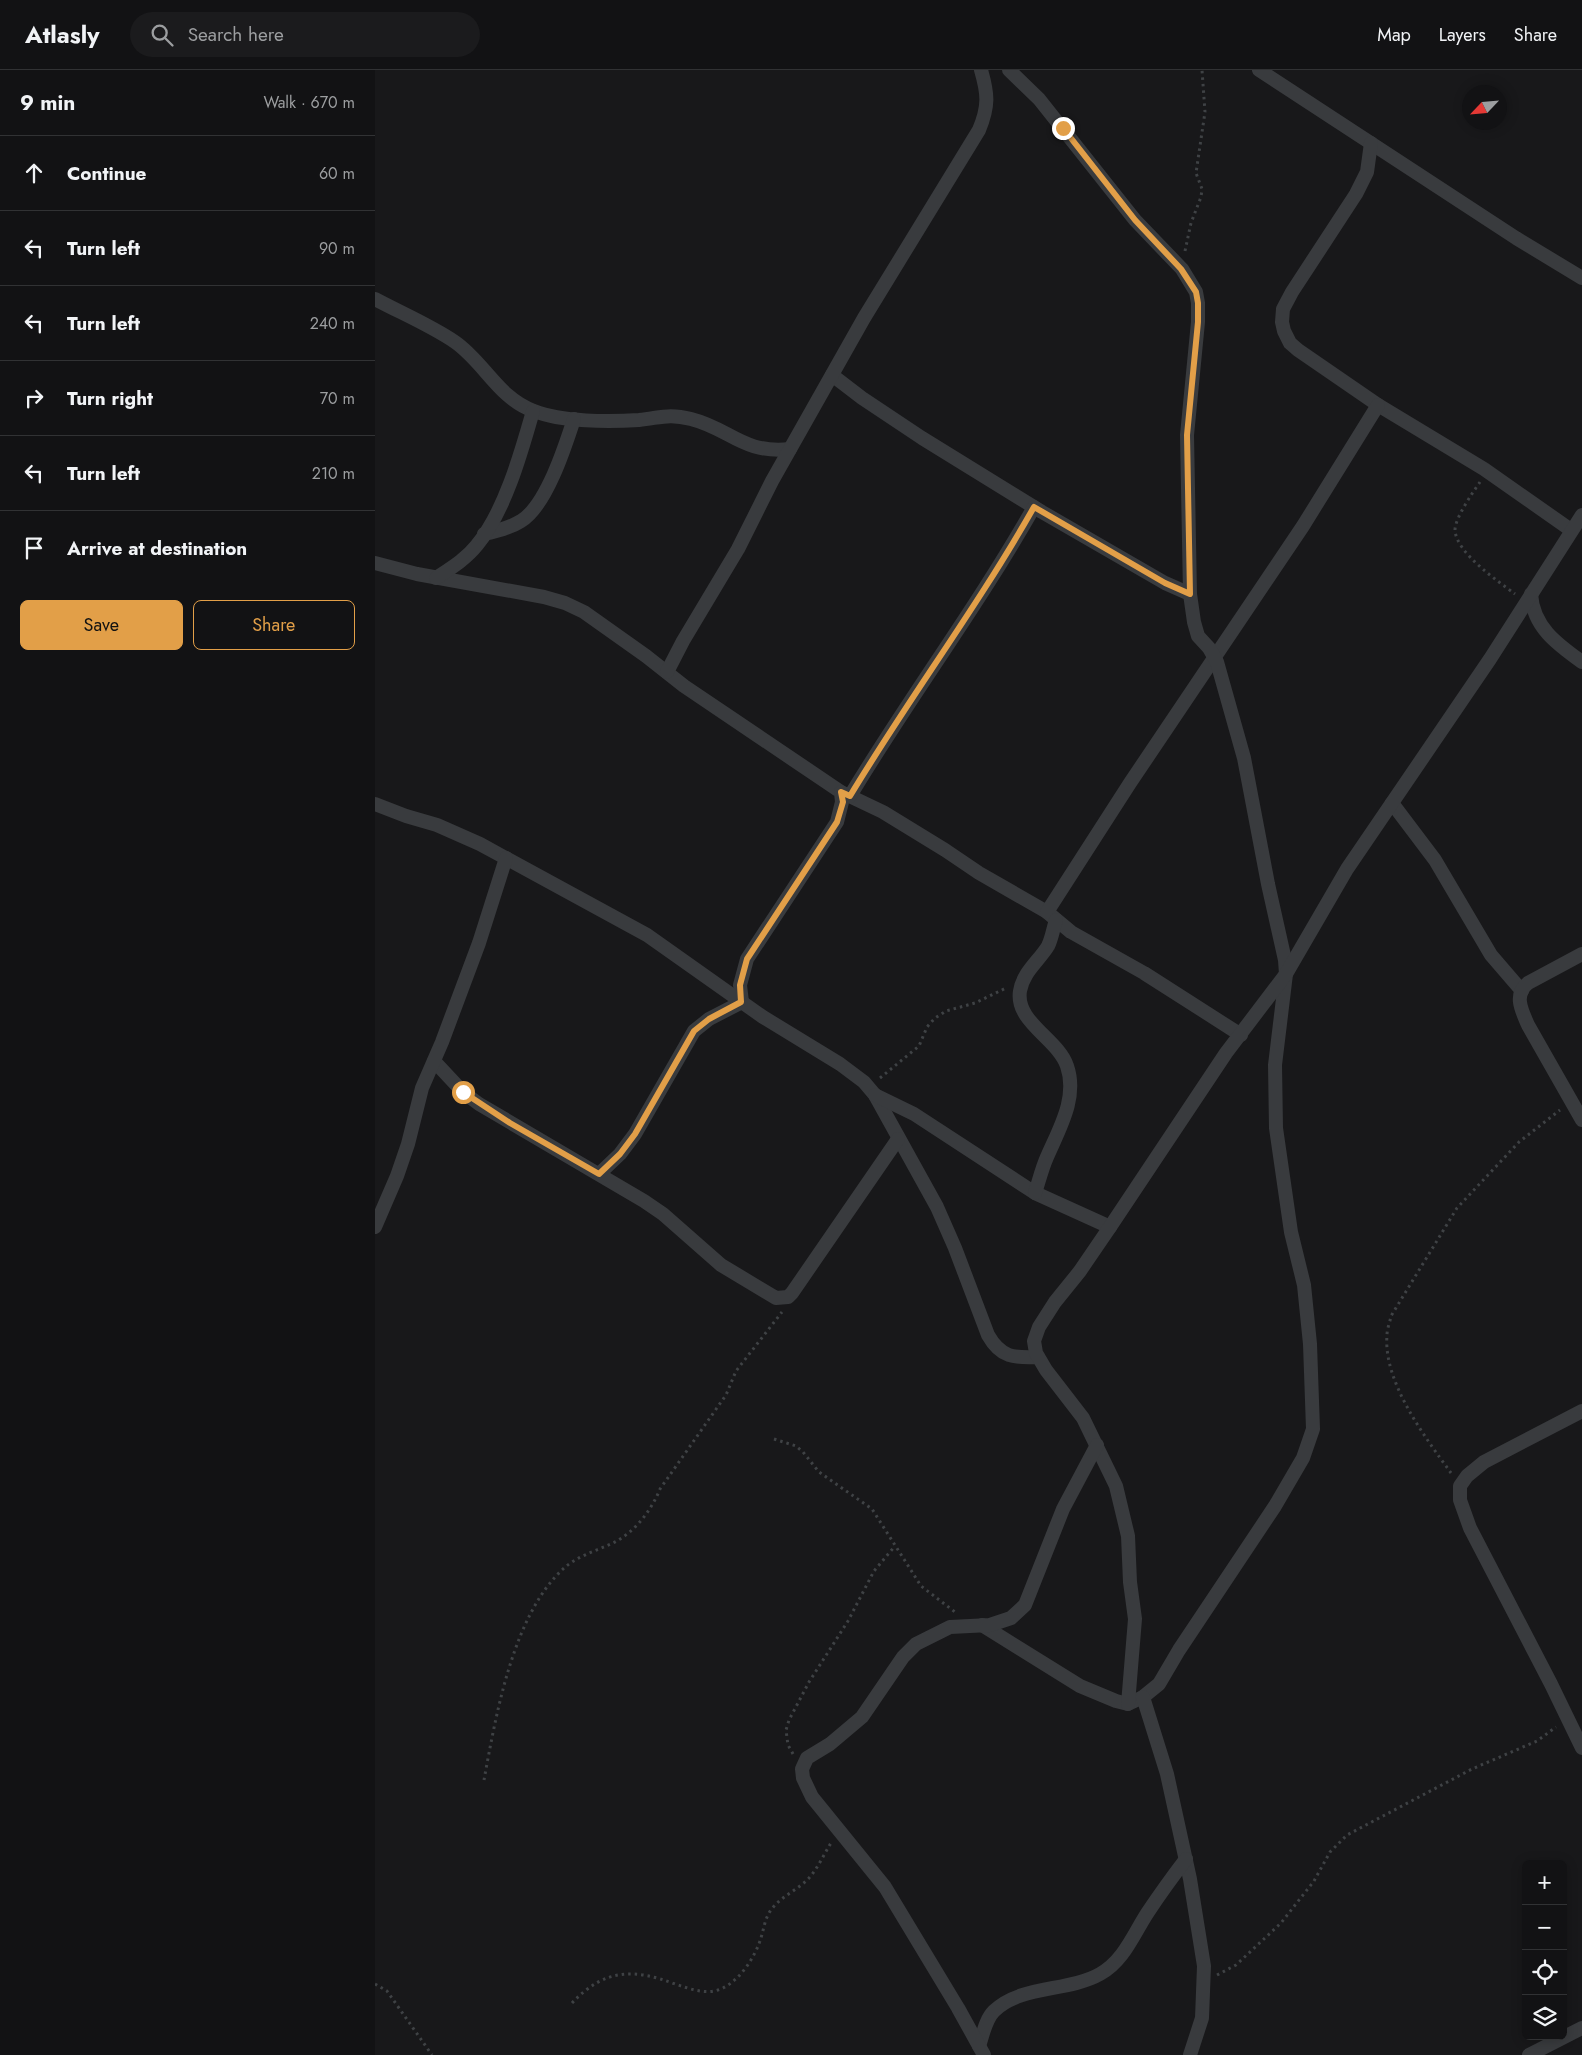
<!DOCTYPE html>
<meta charset="utf-8">
<style>
:root{--surface:#121214;--page:#1b1b1d;--text:#f1f3f6;--muted:#9c9ea0;--line:#313234;--accent:#e29f48}
body{margin:0;font-family:Jost,sans-serif;background:var(--page);color:var(--text)}
.controls{position:absolute;right:15px;bottom:15px;display:grid;overflow:hidden;border-radius:8px;box-shadow:0 2px 12px #0003}
.controls button{width:45px;height:45px;display:grid;place-items:center;padding:0;border:0;border-bottom:1px solid var(--line);background:var(--surface);color:var(--text);font:25px sans-serif}
.compass{position:absolute;left:1087px;top:15px;width:45px;height:45px;border-radius:50%;background:var(--surface);box-shadow:0 2px 12px #0003;rotate:244deg}
.stop{position:absolute;width:15px;height:15px;margin:-11px;border:4px solid #e29f48;border-radius:50%;background:#fff}
.stop.end{background:#e29f48;border-color:#fff;box-shadow:0 1px 5px #0008}
.list{margin:0;padding:0;list-style:none}
h2{display:flex;justify-content:space-between;align-items:center;height:65px;margin:0;padding:0 20px;font-size:21px}
h2 small{font-size:16px;font-weight:400;color:var(--muted)}
.list li{display:grid;grid-template-columns:32px 1fr auto;gap:15px;align-items:center;box-sizing:border-box;height:75px;padding:0 20px;border-top:1px solid var(--line)}
.list b{display:block;font-size:19px;white-space:nowrap}
.list em{font-size:16px;font-style:normal;color:var(--muted)}
.actions{display:flex;gap:10px;padding:15px 20px}
.actions a{flex:1;padding:11px 0;border:1px solid var(--accent);border-radius:8px;text-align:center;font-size:18px;color:var(--accent)}
.actions .main{background:var(--accent);color:#111}
.icon{flex:none;width:28px;height:28px;fill:none;stroke:currentColor;stroke-width:2;stroke-linecap:round;stroke-linejoin:round}
.map{position:relative;flex:none;width:1207px;height:1985px;overflow:hidden}
header{display:flex;align-items:center;gap:30px;box-sizing:border-box;height:70px;padding:0 25px;background:var(--surface);border-bottom:1px solid var(--line)}
header strong{font-size:24px}
nav{display:flex;gap:28px;margin-inline-start:auto;font-size:18px}
.search{width:350px;height:45px;background:var(--page);display:flex;align-items:center;gap:12px;box-sizing:border-box;padding:0 18px;border-radius:28px;color:var(--muted);font-size:19px}
main{display:flex}
aside{flex:1;background:var(--surface)}
.map>svg:first-child{display:block}
.lines{fill:none;stroke-linecap:round;stroke-linejoin:round}
.path{stroke:#3f4245;stroke-width:3;stroke-dasharray:2.5 4;stroke-linecap:butt}
.minor{stroke:#393b3e;stroke-width:14}
.route{stroke:#e29f48;stroke-width:6}
</style>
<header>
<strong>Atlasly</strong>
<div class="search"><svg class="icon" aria-label="search" viewBox="0 0 24 24"><circle cx="10" cy="10" r="6"/><path d="M15 15l6 6"/></svg>Search here</div>
<nav><a>Map</a><a>Layers</a><a>Share</a></nav>
</header>
<main>
<aside>
<h2>9 min<small>Walk · 670 m</small></h2>
<ul class="list">
<li><svg class="icon" aria-label="ahead" viewBox="0 0 24 24"><path d="M12 20V5M6 11l6-6 6 6"/></svg><div><b>Continue</b></div><em>60 m</em></li>
<li><svg class="icon" aria-label="left" viewBox="0 0 24 24"><path d="M17 20v-9H6M10 6l-5 5 5 5"/></svg><div><b>Turn left</b></div><em>90 m</em></li>
<li><svg class="icon" aria-label="left" viewBox="0 0 24 24"><path d="M17 20v-9H6M10 6l-5 5 5 5"/></svg><div><b>Turn left</b></div><em>240 m</em></li>
<li><svg class="icon" aria-label="right" viewBox="0 0 24 24"><path d="M7 20v-9h11M14 6l5 5-5 5"/></svg><div><b>Turn right</b></div><em>70 m</em></li>
<li><svg class="icon" aria-label="left" viewBox="0 0 24 24"><path d="M17 20v-9H6M10 6l-5 5 5 5"/></svg><div><b>Turn left</b></div><em>210 m</em></li>
<li><svg class="icon" aria-label="arrive" viewBox="0 0 24 24"><path d="M6 21V4h12l-3 4 3 4H6"/></svg><div><b>Arrive at destination</b></div></li>
</ul>
<div class="actions"><a class="main">Save</a><a>Share</a></div>
</aside>
<div class="map">
<svg width="1207" height="1985" viewBox="0 0 1207 1985">
<rect width="100%" height="100%" fill="#18181a"/>
<g class="lines">
<g class="path">
<polyline points="810,181 816,153 826,127 827,119 821,103 830,42 827,0"/>
<path d="M 1105,412 C 1098,422 1080,448 1080,460 C 1081,483 1123,511 1140,524"/>
<polyline points="505,1008 544,976 552,957 560,948 571,941 600,933 631,918"/>
<polyline points="399,1369 421,1376 428,1382 444,1402 497,1439 546,1516 580,1542"/>
<path d="M 1076,1403 C 1050,1367 1008,1312 1012,1265 C 1012,1259 1015,1252 1016,1246 L 1082,1138 L 1144,1072 L 1185,1040"/>
<polyline points="418,1684 413,1675 411,1660 414,1650 434,1612 473,1551 499,1501 520,1476"/>
<path d="M 109,1710 C 121,1645 138,1545 188,1499 C 202,1486 221,1481 238,1473 C 260,1462 276,1441 285,1419 L 351,1325 L 361,1301 L 407,1242"/>
<polyline points="842,1905 861,1895 906,1853 939,1811 955,1782 972,1765 1097,1699 1162,1671 1181,1657"/>
<polyline points="0,1914 12,1921 57,1985"/>
<path d="M 197,1933 C 229,1899 258,1898 300,1914 C 316,1919 332,1926 348,1918 C 366,1909 380,1887 386,1868 C 389,1858 390,1848 396,1840 C 406,1826 423,1820 434,1808 C 443,1798 449,1784 456,1773"/>
</g>
<g class="minor">
<polyline points="884,0 1141,168 1207,208"/>
<polyline points="996,73 992,102 981,124 917,222 908,239 907,252 909,261 915,273 923,280 1003,335 1109,399 1196,460"/>
<path d="M 0,229 C 26,243 55,255 80,272 C 109,292 124,329 159,341 C 187,352 234,352 264,350 C 285,348 293,343 316,349 C 356,359 367,384 415,379"/>
<polyline points="457,305 487,328 547,368 667,442 790,513 815,524"/>
<path d="M 109,464 C 122,461 135,458 146,451 C 171,436 190,377 199,349"/>
<polyline points="0,493 42,504 169,527 190,533 209,542 271,586 309,616 466,722 467,732 462,752 372,889 365,915 367,932 334,949 319,961 260,1064 245,1084 224,1104"/>
<path d="M 61,508 C 76,498 91,489 102,475 C 130,441 146,383 158,341"/>
<path d="M 1156,524 C 1158,557 1182,574 1207,592"/>
<path d="M 292,602 L 308,571 L 363,479 L 397,411 L 489,248 L 604,60 C 614,36 613,24 606,0"/>
<polyline points="466,722 508,742 570,780 604,803 672,842 696,862 769,903 866,965"/>
<path d="M 475,726 C 534,628 603,536 659,437"/>
<polyline points="1017,733 1060,790 1116,885 1147,921"/>
<path d="M 0,734 L 31,746 L 62,755 L 105,774 L 272,865 L 388,947 L 465,994 L 489,1012 L 500,1025 L 562,1137 L 580,1178 L 613,1265 C 626,1288 639,1288 663,1287"/>
<polyline points="672,842 755,713 928,456 1003,335"/>
<path d="M 1207,884 L 1153,913 C 1138,925 1147,941 1153,955 L 1207,1050"/>
<polyline points="59,991 88,1022 104,1034 269,1131 288,1144 346,1195 401,1228 413,1227 417,1223 523,1069"/>
<polyline points="500,1025 539,1044 660,1123 735,1157"/>
<path d="M 660,1123 C 664,1111 667,1098 672,1087 C 684,1059 703,1028 692,996 C 683,969 640,952 645,921 C 648,902 664,891 673,876 C 677,868 678,859 681,850"/>
<polyline points="0,1157 22,1106 33,1074 47,1018 67,972 104,873 131,788"/>
<polyline points="1207,1341 1109,1392 1092,1406 1085,1416 1085,1430 1095,1458 1176,1614 1207,1678"/>
<polyline points="607,1555 705,1616 741,1631 753,1634 768,1627 784,1614 804,1580 900,1436 928,1388 938,1359 935,1274 929,1215 916,1162 901,1058 900,995 911,904 910,890 893,814 869,688 842,592 834,578 823,566 819,552 815,524 812,365 823,252 823,233 821,222 807,199 760,150 664,29 634,0"/>
<polyline points="768,1627 792,1704 815,1809 829,1896 827,1948 815,1985"/>
<polyline points="753,1634 760,1549 755,1512 753,1466 741,1416 708,1348 671,1300 661,1283 659,1271 664,1257 680,1232 705,1201 735,1157 851,983 911,904 972,799 1115,589 1207,445"/>
<path d="M 604,1976 C 608,1965 610,1950 619,1941 C 646,1915 693,1922 725,1904 C 749,1891 759,1863 773,1842 C 785,1824 798,1806 811,1789"/>
<polyline points="609,1985 583,1938 510,1817 437,1727 428,1708 427,1699 432,1688 455,1674 487,1647 528,1587 541,1574 575,1557 615,1555 636,1548 650,1535 688,1439 722,1375"/>
<polyline points="1154,1985 1207,1958"/>
</g>
</g>
<g class="lines">
<path class="route" d="M 88,1022 L 135,1053 L 224,1104 L 245,1084 L 260,1064 L 319,961 L 334,949 L 366,932 L 365,915 L 372,889 L 462,752 L 468,732 L 466,722 L 475,726 C 534,628 603,536 659,437 L 790,513 L 815,524 L 812,365 L 823,252 L 823,233 L 821,222 L 806,199 L 760,150 L 688,58"/>
</g>
</svg>
<div class="controls">
<button>+</button>
<button>−</button>
<button><svg class="icon" aria-label="locate" viewBox="0 0 24 24"><circle cx="12" cy="12" r="6"/><path d="M12 2v4M12 18v4M2 12h4M18 12h4"/></svg></button>
<button><svg class="icon" aria-label="layers" viewBox="0 0 24 24"><path d="M12 4l9 5-9 5-9-5zM3 14l9 5 9-5"/></svg></button>
</div>
<svg class="compass" viewBox="-18 -18 36 36"><path d="M0-13l5 13h-10z" fill="#e53935"/><path d="M0 13l5-13h-10z" fill="#9c9ea0"/></svg>
<div class="stop" style="left:88px;top:1022px"></div>
<div class="stop end" style="left:688px;top:58px"></div>
</div>
</main>
